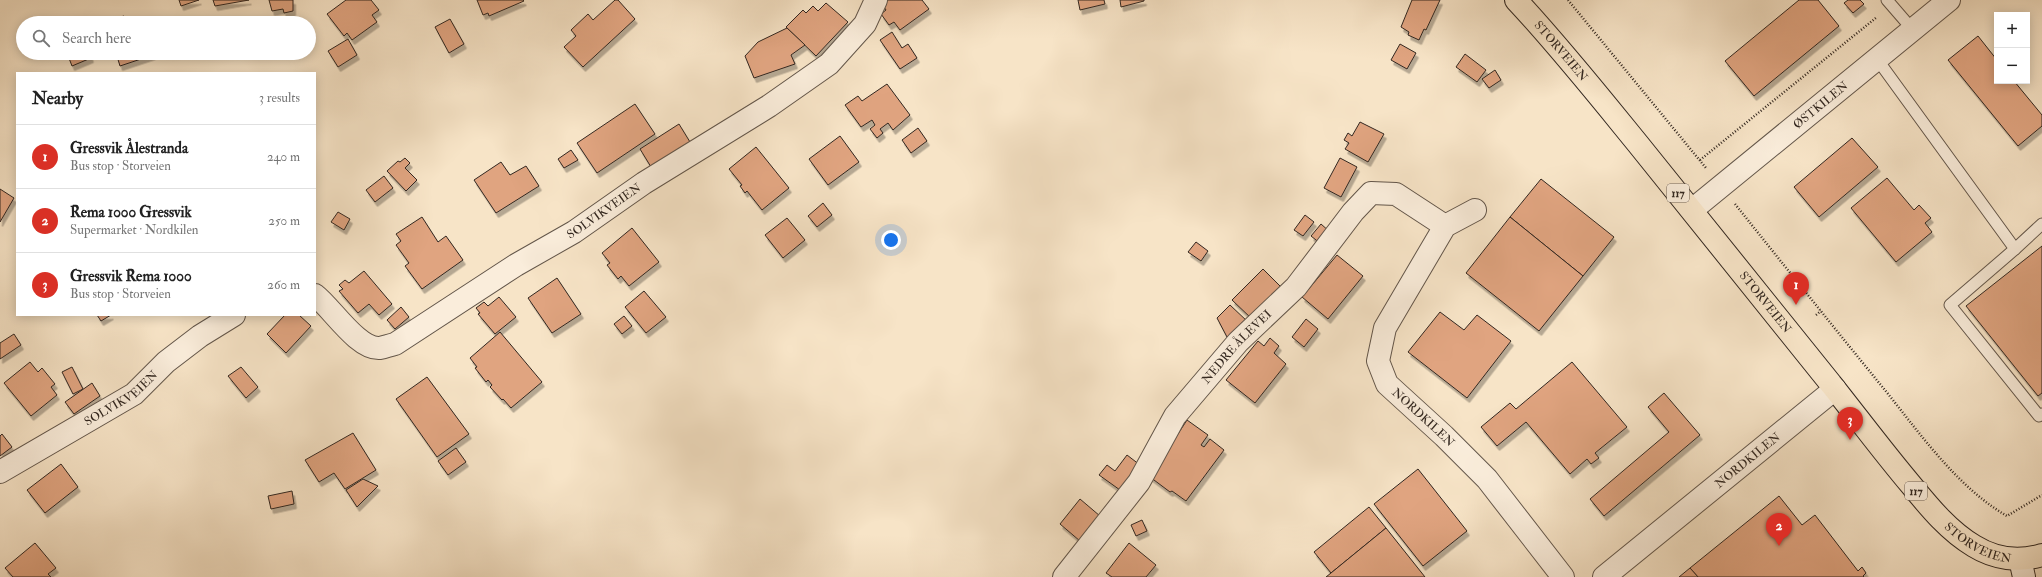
<!DOCTYPE html>
<meta charset="utf-8">
<style>
:root{--surface:#fff;--page:#f2f2f2;--text:#222;--muted:#767676;--line:#e0e0e0;--accent:#d93025}
body{margin:0;font-family:"IM FELL Double Pica",serif;background:var(--page);color:var(--text)}
.controls{position:absolute;right:12px;top:12px;display:grid;overflow:hidden;border-radius:0px;box-shadow:0 2px 10px #0003}
.controls button{width:36px;height:36px;display:grid;place-items:center;padding:0;border:0;border-bottom:1px solid var(--line);background:var(--surface);color:var(--text);font:20px sans-serif}
.you{position:absolute;left:891px;top:240px;width:14px;height:14px;margin:-10px;border:3px solid #fff;border-radius:50%;background:#1a73e8;box-shadow:0 0 0 6px #1a73e833}
.badge{display:grid;place-items:center;width:26px;height:26px;border-radius:50%;background:var(--accent);color:#fff;font-size:13px;font-weight:700}
.pin{position:absolute;translate:-50% -33px;filter:drop-shadow(0 1px 2px #0008)}
.pin::after{content:'';position:absolute;top:21px;width:14px;height:12px;background:inherit;clip-path:polygon(0 0,100% 0,50% 100%)}
.list{margin:0;padding:0;list-style:none}
h2{display:flex;justify-content:space-between;align-items:center;height:52px;margin:0;padding:0 16px;font-size:17px}
h2 small{font-size:13px;font-weight:400;color:var(--muted)}
.list li{display:grid;grid-template-columns:26px 1fr auto;gap:12px;align-items:center;box-sizing:border-box;height:64px;padding:0 16px;border-top:1px solid var(--line)}
.list b{display:block;font-size:15px;white-space:nowrap}
.list p{margin:0;font-size:13px;white-space:nowrap;color:var(--muted)}
.list em{font-size:13px;font-style:normal;color:var(--muted)}
.icon{flex:none;width:22px;height:22px;fill:none;stroke:currentColor;stroke-width:2;stroke-linecap:round;stroke-linejoin:round}
.map{position:relative;flex:none;width:2042px;height:577px;overflow:hidden}
.search{position:absolute;background:var(--surface);box-shadow:0 2px 10px #0003;left:16px;top:16px;width:300px;height:44px;display:flex;align-items:center;gap:10px;box-sizing:border-box;padding:0 14px;border-radius:22px;color:var(--muted);font-size:15px}
.panel{position:absolute;background:var(--surface);box-shadow:0 2px 10px #0003;left:16px;top:72px;width:300px;height:244px;border-radius:0px}
.map>svg:first-child{display:block}
.building{fill:#e0a480;stroke:#322720;filter:url(#shadow)}
.lines{fill:none;stroke-linecap:round;stroke-linejoin:round}
.lane-casing{stroke:#63564a;stroke-width:13}
.street-casing{stroke:#63564a;stroke-width:24}
.secondary-casing{stroke:#322720;stroke-width:24}
.primary-casing{stroke:#322720;stroke-width:24}
.path{stroke:#322720;stroke-width:2.5;stroke-dasharray:1 2;stroke-linecap:butt}
.lane{stroke:#faeddb;stroke-width:11}
.street{stroke:#faeddb;stroke-width:22}
.secondary{stroke:#faeddb;stroke-width:22}
.primary{stroke:#f7e4c7;stroke-width:22}
.labels{text-anchor:middle;stroke-width:3;stroke-linejoin:round;paint-order:stroke}
.shield{fill:#faeddb;stroke:#6e6258;stroke-width:1}
.shield-label{font-size:11px;font-weight:bold;fill:#322720}
.street-label{font-size:12px;fill:#322720;stroke:#faeddb}
</style>
<div class="map">
<svg width="2042" height="577" viewBox="0 0 2042 577">
<defs>
<filter id="shadow"><feDropShadow dx="2.5" dy="4.5" stdDeviation="0" flood-color="#0004"/></filter>
</defs>
<rect width="100%" height="100%" fill="#f7e4c7"/>
<filter id="stains"><feTurbulence type="fractalNoise" baseFrequency=".005" numOctaves="4"/><feColorMatrix values="0 0 0 0 .2 0 0 0 0 .09 0 0 0 0 .02 0 0 0 .5 -.17"/></filter>
<radialGradient id="worn" r=".72"><stop offset=".6" stop-color="#630" stop-opacity="0"/><stop offset="1" stop-color="#630" stop-opacity=".3"/></radialGradient>
<g class="building">
<polygon points="179,0 199,0 181,6"/>
<polygon points="213,0 249,0 215,6"/>
<polygon points="269,0 293,0 293,11 284,13 283,9 272,11"/>
<polygon points="346,0 371,0 379,10 372,15 377,22 352,40 347,33 344,36 327,14"/>
<polygon points="477,0 523,0 524,1 489,16 488,13 483,15"/>
<polygon points="615,0 618,0 635,19 583,67 564,47 576,36 571,30 588,14 593,20"/>
<polygon points="881,0 922,0 929,9 900,30 894,22 889,25 881,14 886,10 880,1"/>
<polygon points="1078,0 1104,0 1105,4 1080,10"/>
<polygon points="1120,0 1144,0 1144,1 1121,7"/>
<polygon points="1412,0 1440,0 1426,30 1424,29 1419,40 1408,35 1409,32 1401,27"/>
<polygon points="1799,0 1818,0 1839,26 1754,96 1725,61"/>
<polygon points="1848,0 1860,0 1864,4 1853,13 1844,3"/>
<polygon points="826,3 848,22 816,56 786,27 803,10 806,13 813,6 818,11"/>
<polygon points="124,16 126,23 107,23 106,21"/>
<polygon points="450,19 464,44 449,53 435,27"/>
<polygon points="787,28 805,45 791,55 795,64 754,78 745,56 758,42"/>
<polygon points="892,32 902,48 908,44 917,58 900,69 880,40"/>
<polygon points="1978,36 1997,60 1997,81 2014,81 2042,115 2042,126 2018,146 1948,60"/>
<polygon points="348,39 357,55 338,67 328,51"/>
<polygon points="1400,44 1416,53 1407,69 1391,60"/>
<polygon points="67,53 89,53 91,58 72,66"/>
<polygon points="116,53 152,53 153,55 120,66"/>
<polygon points="1465,54 1486,70 1477,82 1456,67"/>
<polygon points="1495,70 1501,80 1489,88 1482,79"/>
<polygon points="887,84 910,115 893,130 888,123 880,129 883,133 877,138 870,129 875,125 872,120 861,127 845,105 858,96 862,101"/>
<polygon points="635,104 655,134 597,173 577,143"/>
<polygon points="1360,122 1384,134 1368,162 1345,149 1349,143 1344,140 1348,133 1352,136"/>
<polygon points="679,124 690,142 651,167 640,149"/>
<polygon points="918,128 927,141 911,153 902,140"/>
<polygon points="840,136 859,162 828,185 809,159"/>
<polygon points="1852,138 1878,167 1819,217 1794,187"/>
<polygon points="756,147 789,188 762,210 747,191 745,193 740,186 742,185 729,169"/>
<polygon points="571,150 578,160 564,168 558,159"/>
<polygon points="405,158 410,163 405,168 417,180 406,191 387,171 398,161 400,162"/>
<polygon points="1340,158 1357,167 1341,197 1324,188"/>
<polygon points="501,162 510,175 526,166 539,186 496,213 474,180"/>
<polygon points="384,176 393,188 375,202 366,190"/>
<polygon points="1887,178 1914,210 1919,205 1931,218 1925,223 1932,232 1896,262 1851,208"/>
<polygon points="1541,179 1614,237 1583,276 1510,217"/>
<polygon points="0,189 14,198 0,222"/>
<polygon points="823,203 832,215 817,227 808,216"/>
<polygon points="338,212 350,219 344,230 331,222"/>
<polygon points="1305,215 1314,222 1303,236 1294,230"/>
<polygon points="422,217 438,242 446,236 463,260 422,289 405,266 409,263 396,245 401,241 396,234"/>
<polygon points="1510,217 1583,276 1539,331 1466,273"/>
<polygon points="787,218 805,240 783,258 765,235"/>
<polygon points="1321,224 1330,232 1321,244 1311,236"/>
<polygon points="632,228 659,262 629,286 621,276 618,279 607,265 610,263 602,253"/>
<polygon points="1196,242 1208,251 1201,261 1188,252"/>
<polygon points="2042,246 2042,393 2038,396 1966,306"/>
<polygon points="1337,255 1363,276 1328,319 1302,297"/>
<polygon points="1263,269 1282,288 1252,319 1232,300"/>
<polygon points="364,271 392,304 379,315 369,304 358,313 339,291 343,289 339,285 345,280 349,283"/>
<polygon points="557,278 581,314 552,333 528,298"/>
<polygon points="644,291 666,317 646,333 625,307"/>
<polygon points="499,297 516,317 495,334 478,314 480,313 476,308 484,302 488,306"/>
<polygon points="1230,305 1248,322 1227,337 1217,318"/>
<polygon points="401,307 409,317 395,329 387,320"/>
<polygon points="1440,312 1464,330 1477,315 1511,341 1467,398 1408,352"/>
<polygon points="97,315 111,315 101,321"/>
<polygon points="285,315 299,315 311,326 286,353 267,334"/>
<polygon points="624,316 632,326 622,334 614,324"/>
<polygon points="1306,319 1318,329 1304,347 1292,337"/>
<polygon points="500,332 542,382 511,408 503,399 502,400 490,387 492,385 488,380 486,382 475,368 477,367 470,358"/>
<polygon points="14,334 21,345 0,359 0,343"/>
<polygon points="1270,338 1279,346 1274,353 1286,364 1255,403 1226,380 1258,341 1264,346"/>
<polygon points="30,362 38,372 42,368 55,384 51,387 57,395 31,416 4,383"/>
<polygon points="1572,362 1627,427 1595,453 1599,458 1591,464 1587,459 1570,474 1526,422 1497,446 1481,427 1510,403 1516,409"/>
<polygon points="72,367 83,389 73,394 62,372"/>
<polygon points="241,367 258,387 246,398 228,376"/>
<polygon points="427,377 469,434 437,457 396,399"/>
<polygon points="92,383 100,396 74,414 65,402"/>
<polygon points="1664,393 1700,435 1604,516 1590,499 1669,432 1648,407"/>
<polygon points="1187,420 1208,435 1201,445 1204,447 1210,439 1224,450 1186,501 1172,491 1170,492 1150,477"/>
<polygon points="353,433 376,470 345,489 334,473 319,482 305,460"/>
<polygon points="2,434 12,447 0,456 0,436"/>
<polygon points="456,448 466,462 448,475 438,461"/>
<polygon points="1127,455 1140,465 1120,490 1099,475 1107,465 1115,471"/>
<polygon points="61,464 78,487 45,513 27,490"/>
<polygon points="1418,469 1467,531 1423,566 1374,504"/>
<polygon points="363,479 378,486 357,507 346,490"/>
<polygon points="292,491 294,504 271,509 268,496"/>
<polygon points="1779,496 1802,525 1815,515 1858,571 1862,567 1866,573 1863,576 1864,577 1698,577 1690,568"/>
<polygon points="1080,499 1100,516 1080,541 1060,524"/>
<polygon points="1369,507 1386,528 1331,573 1314,552"/>
<polygon points="1142,520 1147,531 1136,536 1131,525"/>
<polygon points="1386,528 1425,577 1326,577 1331,573"/>
<polygon points="35,543 56,568 48,574 51,577 13,577 5,568"/>
<polygon points="1129,543 1156,565 1146,577 1112,577 1106,573"/>
<polygon points="1690,568 1698,577 1679,577"/>
</g>
<g class="lines">
<g class="lane-casing">
<g id="lane">
<polyline points="1887,0 1913,30"/>
<polyline points="1877,59 2015,249"/>
<polyline points="2042,224 2015,249 1950,305 2039,416 2042,414"/>
</g>
</g>
<g class="street-casing">
<g id="street">
<path id="s1" d="M 1475,210 L 1445,226 L 1385,328 L 1378,361 L 1387,384 L 1444,436 L 1487,479 L 1563,577"/>
<path id="s2" d="M 1692,210 L 1949,0"/>
<path id="s3" d="M 315,295 C 331,307 358,350 380,348 C 385,347 390,345 395,344 L 516,265 L 574,232 L 644,183 L 769,106 L 829,64 L 865,24 L 876,0"/>
<path id="s4" d="M 0,472 L 134,394 L 166,362 L 200,336 L 234,315"/>
<path id="s5" d="M 1064,577 L 1139,482 L 1175,416 L 1238,342 L 1296,287 L 1353,212 L 1371,193 L 1396,194 L 1445,226"/>
<path id="s6" d="M 1604,577 L 1835,389"/>
</g>
</g>
<g class="secondary-casing">
<polyline id="secondary" points="2020,559 2024,577"/>
</g>
<g class="primary-casing">
<g id="primary">
<path id="s7" d="M 1516,0 C 1559,46 1598,95 1638,144 C 1703,224 1767,304 1831,384 C 1858,418 1884,453 1912,486 C 1930,508 1949,531 1974,546 C 1995,559 2019,562 2042,555"/>
</g>
</g>
<g class="path">
<polyline points="1568,0 1706,168"/>
<polyline points="1700,160 1877,17"/>
<path d="M 1735,204 C 1783,264 1831,324 1880,384 C 1917,429 1955,486 2007,516 L 2042,495"/>
<polyline points="1816,315 1821,311"/>
</g>
<use href="#lane" class="lane"/>
<use href="#street" class="street"/>
<use href="#secondary" class="secondary"/>
<use href="#primary" class="primary"/>
</g>
<g class="labels">
<g class="shield">
<rect x="1667" y="184" width="22" height="18" rx="3"/>
<rect x="1905" y="482" width="22" height="18" rx="3"/>
</g>
<g class="shield-label">
<text x="1678" y="197">117</text>
<text x="1916" y="495">117</text>
</g>
<g class="street-label">
<text dy="4" stroke="none"><textPath href="#s7" startOffset="68">STORVEIEN</textPath></text>
<text dy="4" stroke="none"><textPath href="#s2" startOffset="166">ØSTKILEN</textPath></text>
<text dy="4" stroke="none"><textPath href="#s3" startOffset="349">SOLVIKVEIEN</textPath></text>
<text dy="4" stroke="none"><textPath href="#s7" startOffset="392">STORVEIEN</textPath></text>
<text dy="4" stroke="none"><textPath href="#s5" startOffset="289">NEDRE ÅLEVEI</textPath></text>
<text dy="4" stroke="none"><textPath href="#s4" startOffset="142">SOLVIKVEIEN</textPath></text>
<text dy="4" stroke="none"><textPath href="#s1" startOffset="260">NORDKILEN</textPath></text>
<text dy="4" stroke="none"><textPath href="#s6" startOffset="185">NORDKILEN</textPath></text>
<text dy="4" stroke="none"><textPath href="#s7" startOffset="716">STORVEIEN</textPath></text>
</g>
</g>
<rect width="100%" height="100%" filter="url(#stains)"/>
<rect width="100%" height="100%" fill="url(#worn)"/>
</svg>
<div class="controls">
<button>+</button>
<button>−</button>
</div>
<div class="you"></div>
<div class="pin badge" style="left:1796px;top:305px">1</div>
<div class="pin badge" style="left:1779px;top:546px">2</div>
<div class="pin badge" style="left:1850px;top:440px">3</div>
<div class="search"><svg class="icon" aria-label="search" viewBox="0 0 24 24"><circle cx="10" cy="10" r="6"/><path d="M15 15l6 6"/></svg>Search here</div>
<section class="panel">
<h2>Nearby<small>3 results</small></h2>
<ul class="list">
<li><span class="badge">1</span><div><b>Gressvik Ålestranda</b><p>Bus stop · Storveien</p></div><em>240 m</em></li>
<li><span class="badge">2</span><div><b>Rema 1000 Gressvik</b><p>Supermarket · Nordkilen</p></div><em>250 m</em></li>
<li><span class="badge">3</span><div><b>Gressvik Rema 1000</b><p>Bus stop · Storveien</p></div><em>260 m</em></li>
</ul>
</section>
</div>
